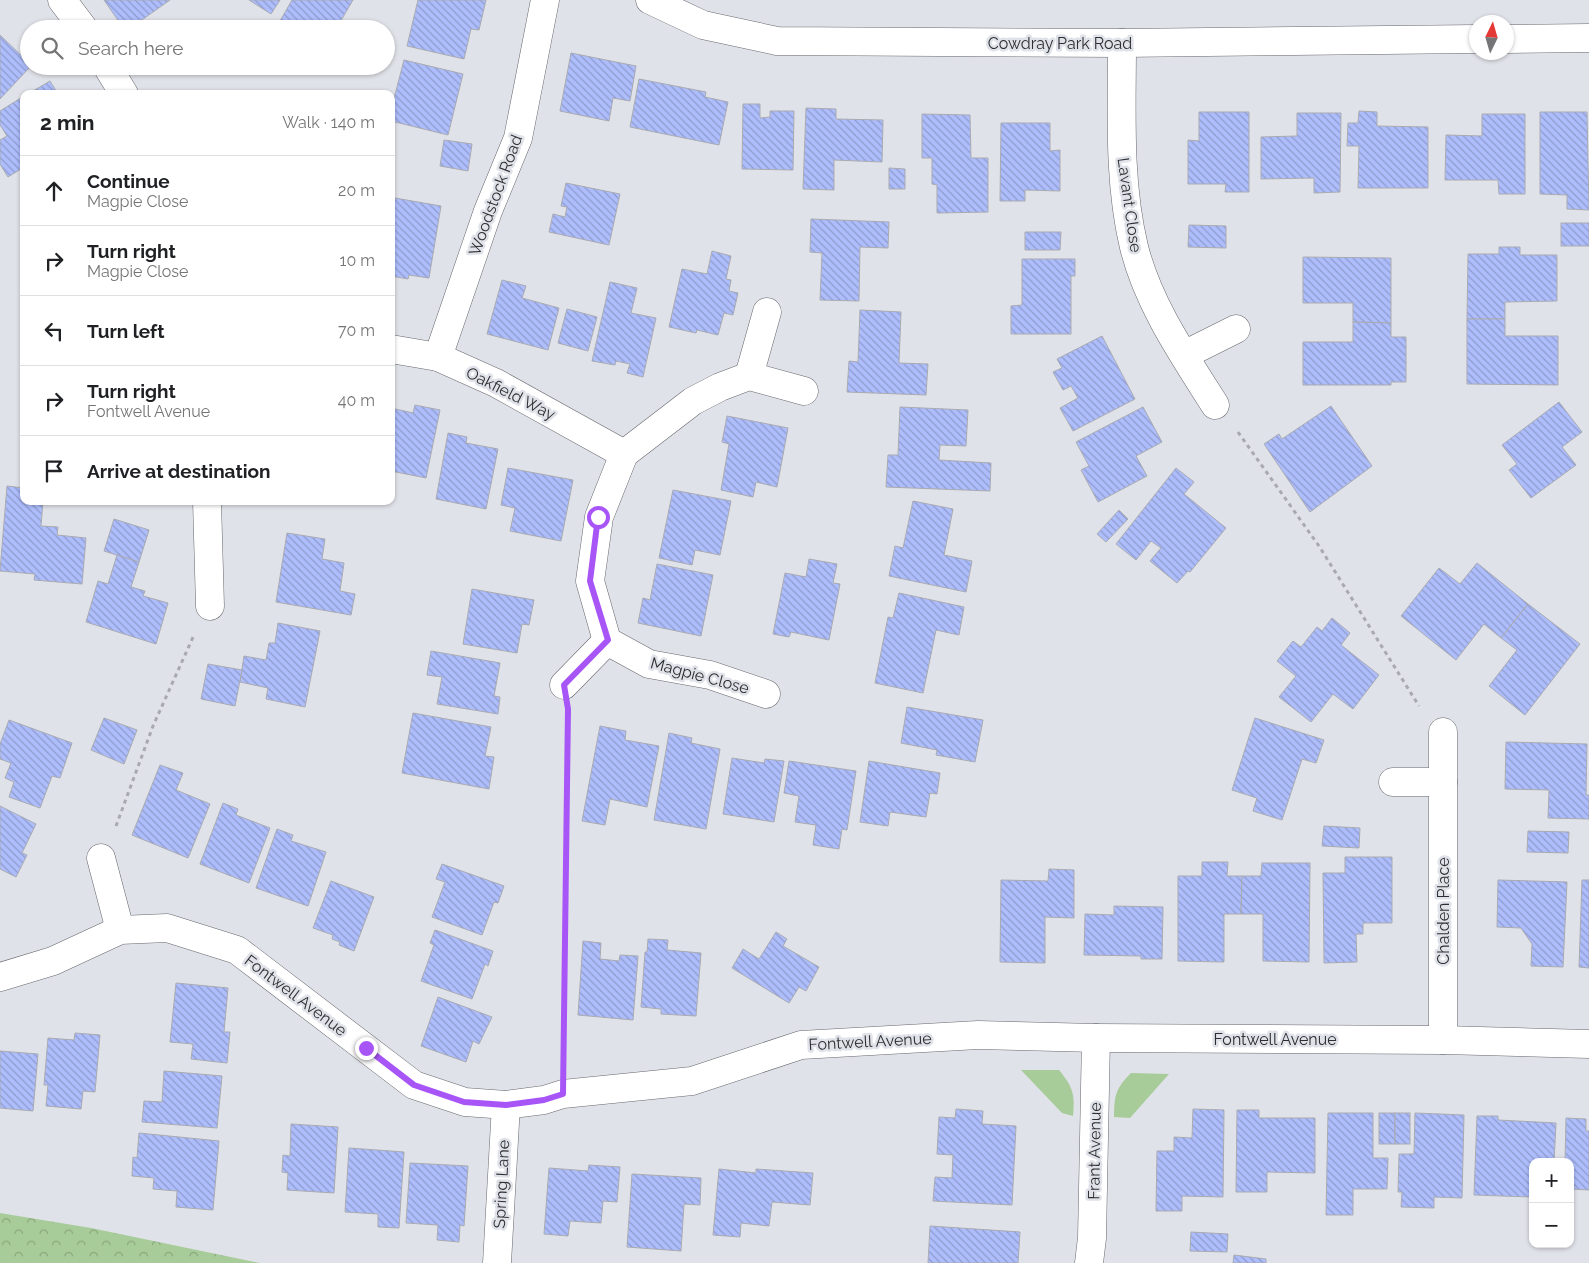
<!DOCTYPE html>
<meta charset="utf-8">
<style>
:root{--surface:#fff;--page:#f2f2f2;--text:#202124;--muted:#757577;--line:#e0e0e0}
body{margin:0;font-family:Raleway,sans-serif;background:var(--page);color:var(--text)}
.controls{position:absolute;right:15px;bottom:15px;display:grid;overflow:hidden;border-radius:10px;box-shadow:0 1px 4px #0004}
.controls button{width:45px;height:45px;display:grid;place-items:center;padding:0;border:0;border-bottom:1px solid var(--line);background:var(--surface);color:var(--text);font:25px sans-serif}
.compass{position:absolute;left:1469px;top:15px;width:45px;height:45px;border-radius:50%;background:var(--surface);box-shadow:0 1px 4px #0004;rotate:5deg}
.stop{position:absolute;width:15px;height:15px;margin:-11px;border:4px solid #a855f7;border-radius:50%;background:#fff}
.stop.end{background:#a855f7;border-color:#fff;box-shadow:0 1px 5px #0008}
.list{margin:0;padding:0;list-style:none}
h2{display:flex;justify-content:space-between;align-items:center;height:65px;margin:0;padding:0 20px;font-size:21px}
h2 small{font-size:16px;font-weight:400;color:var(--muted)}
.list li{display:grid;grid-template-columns:32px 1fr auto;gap:15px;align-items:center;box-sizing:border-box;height:70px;padding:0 20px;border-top:1px solid var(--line)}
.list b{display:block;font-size:19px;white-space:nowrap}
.list p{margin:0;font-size:16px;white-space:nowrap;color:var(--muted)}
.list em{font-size:16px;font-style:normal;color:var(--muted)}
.icon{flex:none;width:28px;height:28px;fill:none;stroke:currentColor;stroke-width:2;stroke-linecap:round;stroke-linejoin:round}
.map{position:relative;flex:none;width:1589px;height:1263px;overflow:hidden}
.search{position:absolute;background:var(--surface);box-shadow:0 1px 4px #0004;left:20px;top:20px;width:375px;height:55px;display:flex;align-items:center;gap:12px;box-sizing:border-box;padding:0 18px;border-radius:28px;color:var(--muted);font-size:19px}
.panel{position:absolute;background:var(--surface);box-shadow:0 1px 4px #0004;left:20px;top:90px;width:375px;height:415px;border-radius:10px}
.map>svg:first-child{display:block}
.grass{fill:#a8cc99}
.forest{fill:url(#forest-crowns)}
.building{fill:url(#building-back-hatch);stroke:#a9abb1}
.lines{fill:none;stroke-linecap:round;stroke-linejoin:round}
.minor-casing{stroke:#67686e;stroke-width:29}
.path{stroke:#a8aaaf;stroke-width:3;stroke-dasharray:4 4;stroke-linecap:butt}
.minor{stroke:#fff;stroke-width:28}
.route{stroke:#a855f7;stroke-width:6}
.labels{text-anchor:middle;stroke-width:5;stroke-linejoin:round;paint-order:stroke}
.street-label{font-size:16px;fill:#2d2e31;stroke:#e0e2e9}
</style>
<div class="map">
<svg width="1589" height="1263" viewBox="0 0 1589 1263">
<defs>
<pattern id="forest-crowns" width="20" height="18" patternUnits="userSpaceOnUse" patternTransform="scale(1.25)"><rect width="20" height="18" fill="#a8cc99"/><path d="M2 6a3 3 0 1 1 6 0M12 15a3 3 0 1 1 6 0" fill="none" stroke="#89a67d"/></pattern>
<pattern id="building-back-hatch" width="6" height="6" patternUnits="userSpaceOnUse" patternTransform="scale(1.25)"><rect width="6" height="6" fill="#aebefd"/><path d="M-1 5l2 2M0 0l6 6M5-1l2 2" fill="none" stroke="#8e9bcd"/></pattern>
</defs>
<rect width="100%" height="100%" fill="#e0e2e9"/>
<g class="grass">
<path d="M 1021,1070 L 1059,1070 C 1073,1087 1075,1094 1073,1116 L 1062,1113 Z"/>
<path d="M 1131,1073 L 1169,1074 L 1130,1118 L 1114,1117 C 1114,1095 1116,1088 1131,1073 Z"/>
</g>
<polygon class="forest" points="0,1213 91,1228 260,1263 0,1263"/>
<g class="building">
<polygon points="104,0 170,0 129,29 124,29"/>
<polygon points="249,0 280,0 271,14"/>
<polygon points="292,0 353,0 336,29 293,29 280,21"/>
<polygon points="418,0 486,0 479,30 471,29 464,59 407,46"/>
<polygon points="0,35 29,63 29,66 31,66 0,99"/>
<polygon points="571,53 636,66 630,101 613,98 609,121 560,111"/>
<polygon points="404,60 463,74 448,135 391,121 391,110"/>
<polygon points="639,79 706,92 705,97 728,102 719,145 630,127"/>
<polygon points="50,81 58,94 28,94"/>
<polygon points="24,96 24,167 8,177 0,164 0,140 7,136 0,125 0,111"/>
<polygon points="743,104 760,104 760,118 770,117 770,111 794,111 793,170 742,169"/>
<polygon points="806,108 836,109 836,119 883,120 882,162 834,160 834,190 803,189"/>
<polygon points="1359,111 1377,112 1377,126 1428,127 1428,188 1358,188 1359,146 1347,146 1348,123 1358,123"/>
<polygon points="1199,112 1249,112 1249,192 1225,192 1226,184 1188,184 1188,140 1199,141"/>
<polygon points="1540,112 1587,112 1589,210 1567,209 1567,195 1540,194"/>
<polygon points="1297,113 1341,113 1340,192 1314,193 1314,178 1261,179 1261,137 1297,136"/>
<polygon points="922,114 970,115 971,158 988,158 988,212 937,213 937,185 932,184 932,158 922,158"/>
<polygon points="1482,114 1525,114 1525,194 1499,194 1498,180 1445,180 1446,135 1482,136"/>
<polygon points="1001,123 1050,123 1050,151 1060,150 1060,191 1025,190 1025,201 1000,201"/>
<polygon points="444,140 472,144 468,171 440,166"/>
<polygon points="889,168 905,169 905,189 889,189"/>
<polygon points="566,183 620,194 609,245 549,232 553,214 565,217 567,207 561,206"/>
<polygon points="395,198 441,206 429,278 409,275 408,279 391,276 391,216"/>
<polygon points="811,219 889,222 888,248 860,247 859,301 820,300 822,253 810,252"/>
<rect x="1561" y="223" width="28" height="23"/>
<polygon points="1189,225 1226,226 1226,248 1188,247"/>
<polygon points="1025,232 1061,232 1060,250 1025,250"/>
<polygon points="1499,247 1520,247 1520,255 1557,255 1557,301 1505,302 1505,319 1467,319 1468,254 1499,254"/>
<polygon points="712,251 731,256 726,279 731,280 729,291 738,293 733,315 724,313 718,335 697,330 696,333 669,327 682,269 707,274"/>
<polygon points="1303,257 1391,258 1391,323 1353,322 1353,303 1303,303"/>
<polygon points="1022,259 1075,259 1075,276 1071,276 1071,334 1011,334 1011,306 1022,305"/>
<polygon points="502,280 526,286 522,298 559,308 548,350 487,334"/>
<polygon points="610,282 637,288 631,313 656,318 643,377 627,373 630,364 616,361 615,365 592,361"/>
<polygon points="567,309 597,317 588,351 558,343"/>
<polygon points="860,310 901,312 899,363 928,364 926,395 847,392 849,361 858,362"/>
<polygon points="1467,319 1505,319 1505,336 1558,336 1558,385 1467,384"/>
<polygon points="1353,322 1391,323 1391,337 1406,337 1406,382 1391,382 1391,385 1303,385 1303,342 1353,342"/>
<polygon points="1102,336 1135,399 1073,431 1060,408 1078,398 1071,386 1063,390 1053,372 1062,368 1057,359"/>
<polygon points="1559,402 1582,432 1562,447 1576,465 1531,498 1509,470 1517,464 1502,445"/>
<polygon points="415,405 440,410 426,478 391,471 391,408 413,413"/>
<polygon points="1331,406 1372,466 1310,512 1264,444 1279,434 1282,439"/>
<polygon points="900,407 968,410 966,446 940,445 939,460 991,463 990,491 886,487 888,455 898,455"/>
<polygon points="1143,407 1162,442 1136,456 1147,476 1098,502 1081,470 1089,466 1076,442"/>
<polygon points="727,416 788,428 777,487 756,482 753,497 721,490 729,444 722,442"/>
<polygon points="448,433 467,437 466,443 498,449 486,509 436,499"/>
<polygon points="508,468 573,480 561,541 510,531 515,508 501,505"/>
<polygon points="1176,468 1194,482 1184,494 1226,528 1190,572 1188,571 1177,583 1150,561 1161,548 1151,541 1136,560 1116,544"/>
<polygon points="7,486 24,488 24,501 43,501 41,526 58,527 57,535 86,538 82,584 34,580 35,574 0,571"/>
<polygon points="673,490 731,501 720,555 695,550 692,565 659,558"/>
<polygon points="913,501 953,509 944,555 972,561 966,592 889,576 895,546 903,548"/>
<polygon points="1119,510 1128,519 1106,542 1097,534"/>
<polygon points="114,519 149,530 139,562 104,551"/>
<polygon points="287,533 325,539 322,559 344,563 340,591 355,594 351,615 276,602"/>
<polygon points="117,555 139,562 131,587 145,591 143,596 168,603 156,644 86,622 98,581 108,584"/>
<polygon points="809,559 837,564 833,583 840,584 829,640 791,632 789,637 773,634 785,573 806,577"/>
<polygon points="1477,563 1528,604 1501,638 1484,624 1456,660 1401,616 1439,568 1460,584"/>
<polygon points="657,564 713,575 701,636 638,623 643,598 650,600"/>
<polygon points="472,589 534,600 529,625 522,624 517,653 463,644"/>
<polygon points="899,593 964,607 959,635 936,630 923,693 875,683 888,617 893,618"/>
<polygon points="1528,604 1580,644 1525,715 1489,686 1517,650 1501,638"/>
<polygon points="1332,618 1350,633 1341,645 1379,675 1353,709 1333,694 1311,722 1279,697 1296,676 1277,661 1293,641 1301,647 1317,627 1322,631"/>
<polygon points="278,623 320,631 305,707 266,699 268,688 240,682 244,656 266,660 269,643 275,643"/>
<polygon points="431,651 500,663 494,696 500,697 498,714 437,704 442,677 427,675"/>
<polygon points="208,664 242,670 235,706 201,699"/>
<polygon points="907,707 983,720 975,762 936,755 937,750 901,743"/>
<polygon points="413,713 491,727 485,756 494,757 489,789 402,773"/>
<polygon points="104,718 137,730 124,764 91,750"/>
<polygon points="1255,718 1324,740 1316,763 1302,759 1282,820 1253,811 1257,798 1232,790"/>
<polygon points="9,720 72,743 60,778 52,776 40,808 9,797 14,782 5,778 11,763 0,759 0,744"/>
<polygon points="600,726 626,731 625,740 659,746 647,807 610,799 605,825 582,821"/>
<polygon points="669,733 692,738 691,743 720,749 706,829 654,820"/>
<polygon points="1506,742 1587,744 1586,795 1589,795 1589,819 1548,818 1549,790 1505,789"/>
<polygon points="732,758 764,763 765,759 784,761 774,822 723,814"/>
<polygon points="789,761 856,771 847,830 842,829 839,849 813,845 816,825 795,822 799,796 784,793"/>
<polygon points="869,761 940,773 937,794 930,793 926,817 890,812 888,826 860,822"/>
<polygon points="160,765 183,773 176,790 210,804 188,858 132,835"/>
<polygon points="223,803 238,809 236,815 270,828 249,883 200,864"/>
<polygon points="0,806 36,824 22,853 27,855 16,877 0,869"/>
<polygon points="1324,826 1360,828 1359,848 1322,846"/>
<polygon points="277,829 293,835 291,841 326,852 308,906 256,888"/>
<polygon points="1528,831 1569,832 1568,853 1527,852"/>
<polygon points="1345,857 1392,857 1392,923 1363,923 1363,934 1356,934 1357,962 1324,963 1323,873 1345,873"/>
<polygon points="1202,862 1228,862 1227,876 1242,876 1241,914 1224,914 1224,962 1178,961 1178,876 1202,876"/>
<polygon points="1262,863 1310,863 1309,962 1263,961 1263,914 1241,914 1242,876 1261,876"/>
<polygon points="442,864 504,886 498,903 494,902 482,935 432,917 445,882 436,879"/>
<polygon points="1049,869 1074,870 1074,918 1045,917 1045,963 1000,962 1001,880 1048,881"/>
<polygon points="1498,880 1567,882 1563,967 1531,966 1532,944 1521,928 1497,927"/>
<polygon points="1582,880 1589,880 1589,968 1579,967"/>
<polygon points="331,881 374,897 354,951 339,945 340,942 332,939 333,935 313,928"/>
<polygon points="1114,906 1163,907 1162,959 1141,959 1141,956 1084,955 1085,914 1114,915"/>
<polygon points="435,930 493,951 488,966 485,964 472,999 421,981 434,945 430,943"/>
<polygon points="776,932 787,939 783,946 819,967 806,991 799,987 789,1003 732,968 743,949 759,959"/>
<polygon points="648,939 668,940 667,950 701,953 696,1016 661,1014 661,1009 641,1007 645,952 647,952"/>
<polygon points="583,941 601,943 600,959 619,961 620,955 638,956 633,1020 578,1015"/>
<polygon points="176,983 228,988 224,1032 230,1032 227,1063 191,1059 193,1044 170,1042"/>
<polygon points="438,997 492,1017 479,1044 473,1041 466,1062 421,1046"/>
<polygon points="75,1033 100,1035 95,1092 83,1091 81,1109 46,1106 48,1085 44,1085 48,1038 74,1040"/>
<polygon points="0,1051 38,1054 33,1111 0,1108"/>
<polygon points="164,1071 222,1076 217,1128 142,1122 144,1101 162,1102"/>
<polygon points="956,1109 983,1111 982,1124 1016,1126 1012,1205 933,1201 935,1177 952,1178 953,1155 937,1154 939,1117 955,1118"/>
<polygon points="1193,1109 1224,1110 1223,1197 1182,1196 1182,1211 1156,1211 1157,1151 1174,1151 1174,1137 1192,1138"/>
<polygon points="1237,1110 1259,1110 1259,1118 1315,1118 1315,1173 1267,1172 1267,1192 1236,1192"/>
<polygon points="1328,1113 1373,1113 1373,1158 1388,1158 1387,1189 1353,1189 1353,1215 1326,1215"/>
<rect x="1379" y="1113" width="16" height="31"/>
<rect x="1395" y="1113" width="15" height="31"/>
<polygon points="1415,1113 1464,1115 1462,1198 1434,1197 1434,1208 1401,1207 1402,1192 1398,1192 1399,1154 1414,1154"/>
<polygon points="1477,1116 1498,1116 1498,1120 1556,1123 1554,1162 1533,1162 1530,1197 1474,1195"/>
<polygon points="1566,1118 1586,1119 1586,1131 1589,1131 1589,1190 1570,1189 1570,1162 1565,1162"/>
<polygon points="291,1124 338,1127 334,1193 287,1190 288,1173 282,1172 283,1155 290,1156"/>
<polygon points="139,1133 219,1141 213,1210 176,1207 177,1191 153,1189 154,1178 132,1176 133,1157 137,1158"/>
<polygon points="349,1148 404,1152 399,1228 378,1227 378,1214 345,1212"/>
<polygon points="410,1163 468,1166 464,1226 460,1225 459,1242 437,1240 438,1225 406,1223"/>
<polygon points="589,1165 620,1167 617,1202 603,1201 601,1223 570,1221 568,1236 544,1234 549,1168 588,1171"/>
<polygon points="719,1169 756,1173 756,1169 813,1173 810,1205 772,1202 769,1226 741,1223 740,1237 713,1235"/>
<polygon points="632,1174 701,1178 700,1205 684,1204 681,1251 627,1247"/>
<polygon points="930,1226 1020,1232 1018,1263 928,1263"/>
<polygon points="1191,1232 1228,1234 1227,1252 1190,1251"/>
<polygon points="1234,1255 1266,1259 1266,1263 1233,1263"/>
</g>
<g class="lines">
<g class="minor-casing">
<g id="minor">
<polyline points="62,0 84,29"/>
<polyline points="650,0 703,25 777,41 1122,43 1476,39"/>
<polyline points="1506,39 1589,38"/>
<path d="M 1122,43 C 1122,111 1118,181 1134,247 C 1148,304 1184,356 1215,405"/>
<polyline points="107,66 124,94"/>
<polyline points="391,349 438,357 496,383 624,454"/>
<polyline points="1184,355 1236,329"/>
<polyline points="438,357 488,211 518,138 545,0"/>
<polyline points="749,376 767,312"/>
<polyline points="207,501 210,606"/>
<polyline points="564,685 607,641"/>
<polyline points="766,694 710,675 649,664 607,641 590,581 599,517 624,454 693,401 720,387 749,376 804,391"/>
<polyline points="1393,782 1443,782"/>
<polyline points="101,858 120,930"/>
<polyline points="0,977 53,961 120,930 167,928 237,950 414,1085 465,1102 506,1105 544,1100 563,1094 692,1081 801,1045 978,1035 1096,1038 1443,1040 1589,1044"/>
<polyline points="1443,1040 1443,732"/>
<polyline points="497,1263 506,1105"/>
<polyline points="1089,1263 1092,1238 1096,1038"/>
</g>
</g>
<g class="path">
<polyline points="1238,432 1319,546 1419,706"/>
<polyline points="116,826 153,726 194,635"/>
<polyline points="564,1058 567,720"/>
</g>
<use href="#minor" class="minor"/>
</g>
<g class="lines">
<polyline class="route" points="366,1048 414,1085 464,1102 506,1105 544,1100 563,1094 568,709 564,685 608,640 590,581 598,517"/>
</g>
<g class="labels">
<g class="street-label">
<text x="1060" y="49">Cowdray Park Road</text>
<text transform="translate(495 195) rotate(-70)" y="6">Woodstock Road</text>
<text transform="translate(1130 205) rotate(82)" y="6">Lavant Close</text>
<text transform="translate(511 393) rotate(27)" y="6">Oakfield Way</text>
<text transform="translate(700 675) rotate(15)" y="6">Magpie Close</text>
<text transform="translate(1443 911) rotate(-90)" y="6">Chalden Place</text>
<text transform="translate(296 995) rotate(37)" y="6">Fontwell Avenue</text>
<text x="1275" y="1045">Fontwell Avenue</text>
<text transform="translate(870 1041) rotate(-3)" y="6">Fontwell Avenue</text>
<text transform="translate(1094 1151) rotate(-89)" y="6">Frant Avenue</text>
<text transform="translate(501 1184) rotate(-87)" y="6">Spring Lane</text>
</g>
</g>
</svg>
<div class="controls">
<button>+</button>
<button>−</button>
</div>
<svg class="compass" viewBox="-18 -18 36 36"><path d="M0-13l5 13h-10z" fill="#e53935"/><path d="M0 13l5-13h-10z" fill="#757577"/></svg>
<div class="stop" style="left:598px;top:517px"></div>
<div class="stop end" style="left:366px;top:1048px"></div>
<div class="search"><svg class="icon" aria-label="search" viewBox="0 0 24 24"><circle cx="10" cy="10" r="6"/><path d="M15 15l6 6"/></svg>Search here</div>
<section class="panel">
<h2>2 min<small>Walk · 140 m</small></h2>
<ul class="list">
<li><svg class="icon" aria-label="ahead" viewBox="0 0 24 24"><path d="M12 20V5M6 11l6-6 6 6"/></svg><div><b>Continue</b><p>Magpie Close</p></div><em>20 m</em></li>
<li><svg class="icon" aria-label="right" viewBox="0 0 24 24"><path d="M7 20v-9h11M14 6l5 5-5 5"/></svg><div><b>Turn right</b><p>Magpie Close</p></div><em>10 m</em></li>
<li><svg class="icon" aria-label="left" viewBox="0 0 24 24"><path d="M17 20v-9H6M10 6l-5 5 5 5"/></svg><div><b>Turn left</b></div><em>70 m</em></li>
<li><svg class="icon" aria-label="right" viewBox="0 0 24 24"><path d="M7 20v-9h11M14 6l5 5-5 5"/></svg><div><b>Turn right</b><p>Fontwell Avenue</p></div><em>40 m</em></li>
<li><svg class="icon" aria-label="arrive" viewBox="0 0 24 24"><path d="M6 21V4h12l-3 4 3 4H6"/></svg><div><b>Arrive at destination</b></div></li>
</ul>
</section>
</div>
